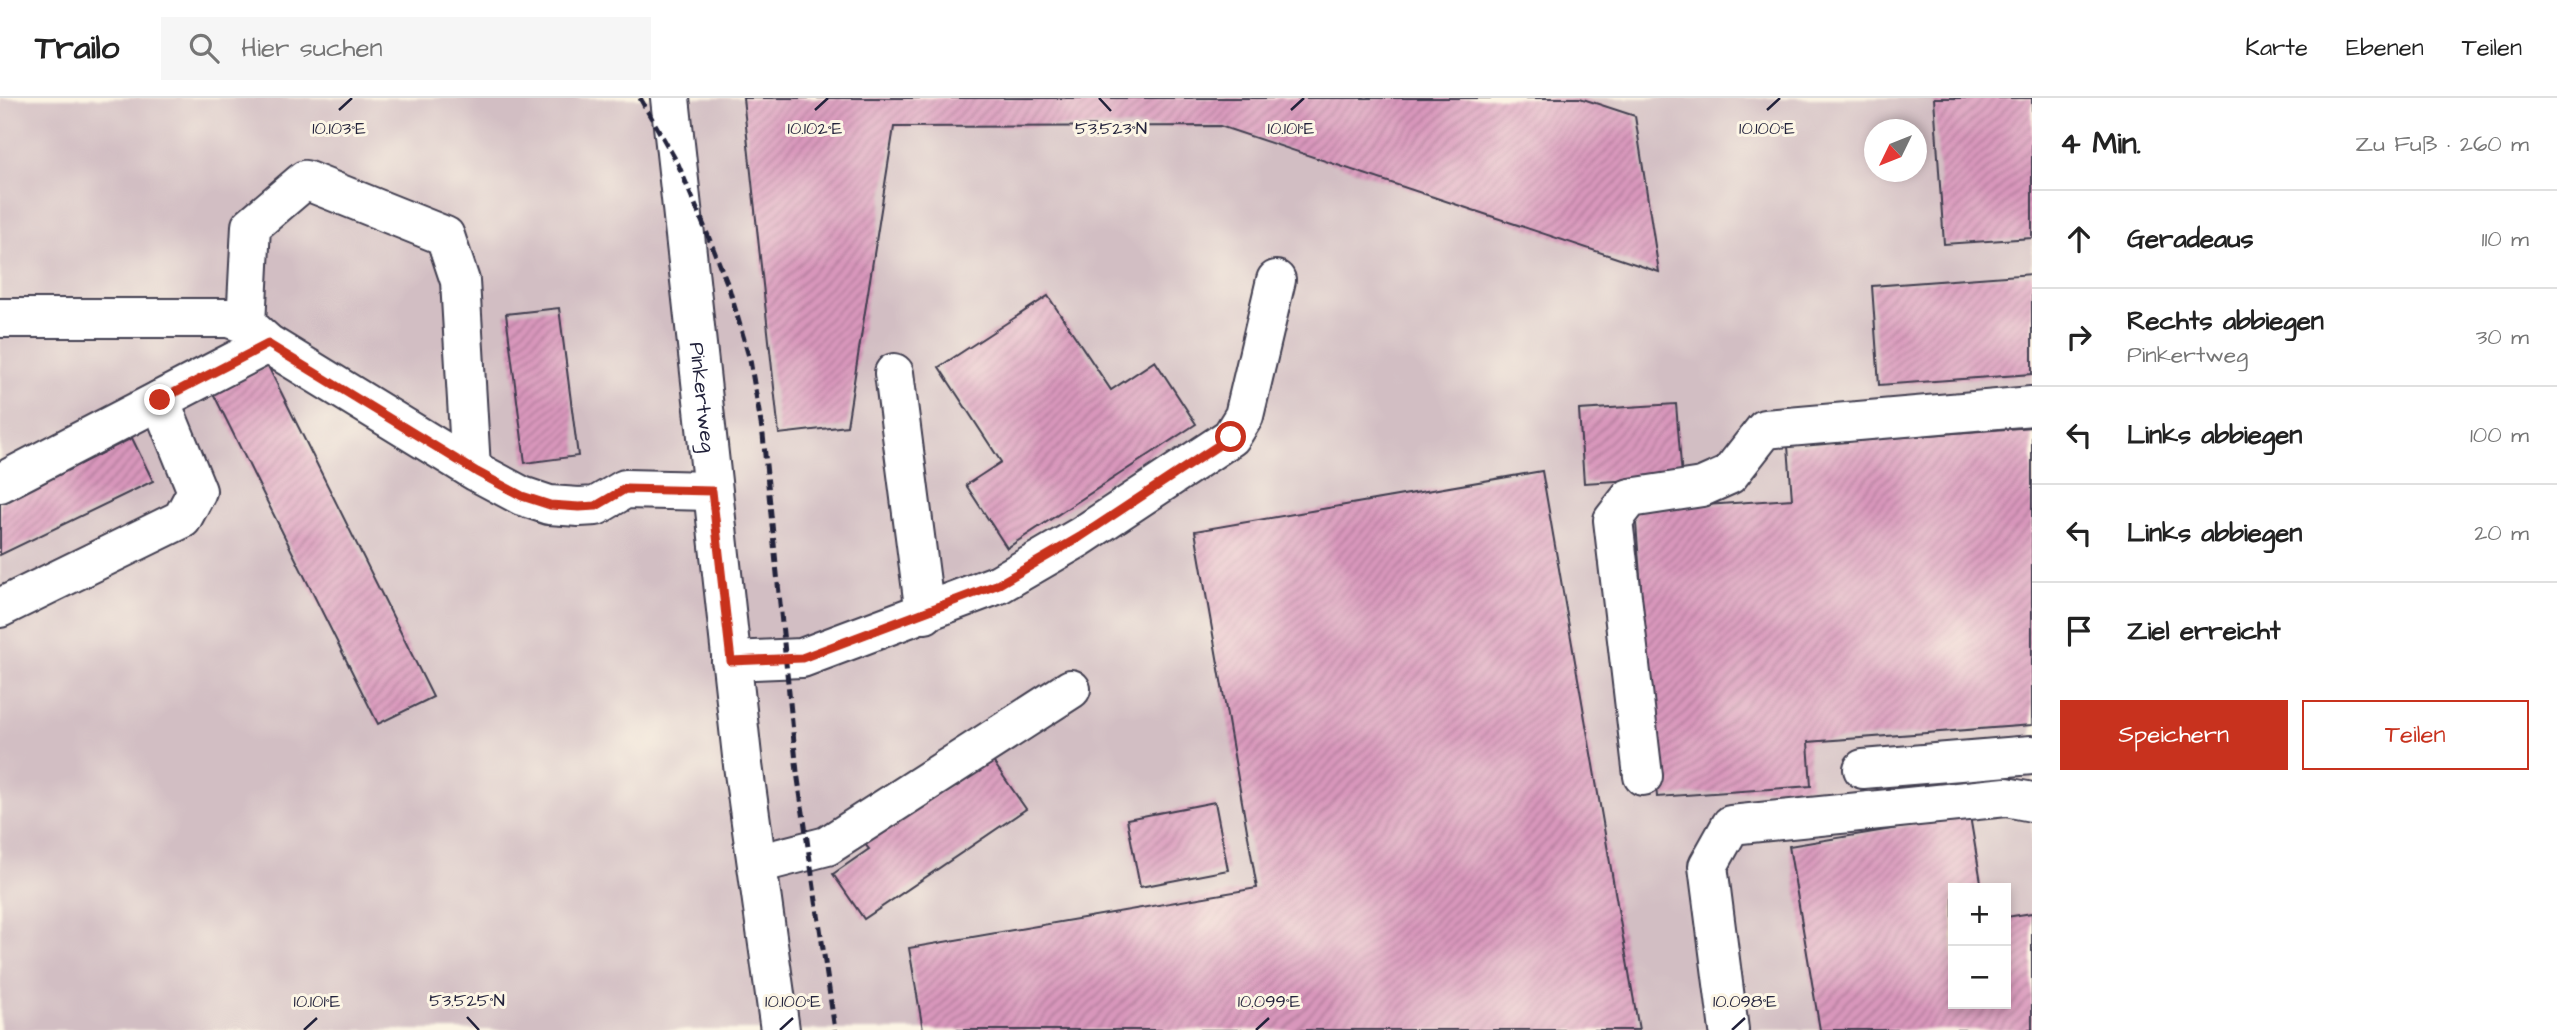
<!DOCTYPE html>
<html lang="de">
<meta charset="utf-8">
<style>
:root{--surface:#fff;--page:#f6f6f6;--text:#222;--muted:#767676;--line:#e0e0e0;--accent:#c8321e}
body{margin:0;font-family:"Architects Daughter",sans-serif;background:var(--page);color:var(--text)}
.controls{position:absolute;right:21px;bottom:21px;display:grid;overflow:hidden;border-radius:0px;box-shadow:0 4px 10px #0003}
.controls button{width:63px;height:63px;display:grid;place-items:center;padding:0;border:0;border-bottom:2px solid var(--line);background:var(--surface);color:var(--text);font:35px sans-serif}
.compass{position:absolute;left:1864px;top:21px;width:63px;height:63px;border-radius:50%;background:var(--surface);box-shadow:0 4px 10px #0003;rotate:227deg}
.stop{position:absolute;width:21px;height:21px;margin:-16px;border:5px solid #c8321e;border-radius:50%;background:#fff}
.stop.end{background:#c8321e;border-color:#fff;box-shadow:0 2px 7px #0008}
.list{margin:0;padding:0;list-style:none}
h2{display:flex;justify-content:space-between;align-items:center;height:91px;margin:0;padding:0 28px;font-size:30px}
h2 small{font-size:23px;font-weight:400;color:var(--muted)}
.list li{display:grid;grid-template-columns:46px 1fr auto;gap:21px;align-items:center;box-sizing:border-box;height:98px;padding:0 28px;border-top:2px solid var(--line)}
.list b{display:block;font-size:26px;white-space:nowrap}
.list p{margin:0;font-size:23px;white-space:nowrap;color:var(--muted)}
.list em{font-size:23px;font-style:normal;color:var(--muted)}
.actions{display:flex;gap:14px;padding:21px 28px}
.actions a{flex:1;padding:16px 0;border:2px solid var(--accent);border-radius:0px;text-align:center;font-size:24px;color:var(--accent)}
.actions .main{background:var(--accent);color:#fff}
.icon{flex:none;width:38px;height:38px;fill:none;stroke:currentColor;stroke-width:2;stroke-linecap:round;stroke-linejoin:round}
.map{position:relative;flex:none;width:2032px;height:932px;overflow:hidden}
header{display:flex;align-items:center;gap:42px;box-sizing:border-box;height:98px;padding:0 35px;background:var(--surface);border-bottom:2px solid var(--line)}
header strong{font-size:33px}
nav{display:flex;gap:38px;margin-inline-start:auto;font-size:24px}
.search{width:490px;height:63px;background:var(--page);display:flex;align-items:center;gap:18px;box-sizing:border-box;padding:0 24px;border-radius:0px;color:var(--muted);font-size:26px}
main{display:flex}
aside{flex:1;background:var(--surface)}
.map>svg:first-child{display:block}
.industrial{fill:#d2bec3;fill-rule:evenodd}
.building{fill:url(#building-hatch)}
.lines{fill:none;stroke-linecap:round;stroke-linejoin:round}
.minor-casing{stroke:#413e4f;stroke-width:42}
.minor{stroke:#fff;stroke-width:38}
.rail{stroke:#22223b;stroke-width:5;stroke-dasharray:10 5;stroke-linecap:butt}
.route{stroke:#c8321e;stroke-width:9}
.ticks{fill:none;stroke:#22223b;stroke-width:2.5}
.labels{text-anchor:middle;stroke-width:6;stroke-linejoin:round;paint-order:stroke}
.street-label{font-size:21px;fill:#22223b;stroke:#fcf5e5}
.ticks-label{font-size:18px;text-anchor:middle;fill:#22223b;stroke:#fcf5e5;stroke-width:6;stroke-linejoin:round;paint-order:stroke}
</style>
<header>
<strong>Trailo</strong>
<div class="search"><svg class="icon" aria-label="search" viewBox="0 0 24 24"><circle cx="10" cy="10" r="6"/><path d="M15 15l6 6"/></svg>Hier suchen</div>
<nav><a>Karte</a><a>Ebenen</a><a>Teilen</a></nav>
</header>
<main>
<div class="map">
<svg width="2032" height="932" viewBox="0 0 2032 932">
<defs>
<pattern id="building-hatch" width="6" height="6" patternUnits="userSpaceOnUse" patternTransform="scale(1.75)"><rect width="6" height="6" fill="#d997bc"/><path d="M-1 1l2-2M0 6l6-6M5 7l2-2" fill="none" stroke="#b07b9a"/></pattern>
</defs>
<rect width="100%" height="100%" fill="#fcf5e5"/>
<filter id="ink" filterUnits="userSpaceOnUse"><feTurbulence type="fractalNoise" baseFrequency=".0143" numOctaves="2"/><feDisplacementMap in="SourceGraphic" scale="14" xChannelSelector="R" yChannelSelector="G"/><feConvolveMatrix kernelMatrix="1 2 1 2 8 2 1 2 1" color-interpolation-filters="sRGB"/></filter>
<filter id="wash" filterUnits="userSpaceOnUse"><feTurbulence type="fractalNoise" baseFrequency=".00686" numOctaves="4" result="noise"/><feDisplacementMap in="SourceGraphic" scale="28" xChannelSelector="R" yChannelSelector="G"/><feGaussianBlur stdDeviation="1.57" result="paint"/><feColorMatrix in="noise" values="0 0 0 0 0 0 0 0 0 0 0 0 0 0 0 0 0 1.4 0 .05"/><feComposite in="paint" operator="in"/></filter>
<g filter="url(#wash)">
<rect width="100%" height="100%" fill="#f3dfc1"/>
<path class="industrial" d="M 0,0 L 2032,0 L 2032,932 L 0,932 ZM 1874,32 L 1916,32 L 1916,74 L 1874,74 ZM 1953,790 L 2006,790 L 2006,906 L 1953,906 Z"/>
<g id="blocks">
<g class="building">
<polygon points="743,0 1580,0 1635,18 1659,174 1220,28 894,29 847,328 779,336"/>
<polygon points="1934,0 2032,0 2032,140 1944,146"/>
<polygon points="2032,176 2032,276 1879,287 1872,188"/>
<polygon points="1048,198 1111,292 1155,263 1196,326 1007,450 966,387 1001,364 939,269"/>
<polygon points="559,210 578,358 525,365 506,216"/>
<polygon points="268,268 433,599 378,626 213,295"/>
<polygon points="1676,306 1682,379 1584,385 1579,312"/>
<polygon points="2032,329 2032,627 1808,644 1811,688 1657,699 1635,412 1792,401 1788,348"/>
<polygon points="132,340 153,383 0,457 0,405"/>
<polygon points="1542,373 1639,932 923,932 909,850 1257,790 1195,433"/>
<polygon points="990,659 1026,711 864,821 833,776 869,751 864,745"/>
<polygon points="1215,704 1228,772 1140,789 1127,721"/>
<polygon points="1970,718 1982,790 1953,790 1953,906 2006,906 2006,819 2032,815 2032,932 1820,932 1789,748"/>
</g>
</g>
</g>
<g filter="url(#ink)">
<use href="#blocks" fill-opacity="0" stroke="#413e4f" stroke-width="2"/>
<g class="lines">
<g class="minor-casing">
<g id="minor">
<path id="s1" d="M 670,0 L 743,667 L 780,932"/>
<polyline points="0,220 229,220 246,226 268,246 477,374 522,398 549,407 579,409 596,408 625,391 711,393"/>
<polyline points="246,226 251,128 305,82 445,138 460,183 471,370"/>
<polyline points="894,275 925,516"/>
<polyline points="0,385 268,246"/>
<polyline points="0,510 182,421 197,393 160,302"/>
<polyline points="731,563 802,560 999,486 1080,439 1231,339 1244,318 1276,182"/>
<polyline points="1863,671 2032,657"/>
<polyline points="1643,678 1613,422 1630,400 1702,389 1729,377 1765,331 2032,308"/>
<polyline points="757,766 827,748 1071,591"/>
<polyline points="1729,932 1708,768 1731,727 2006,699 2032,704"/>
</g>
</g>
<use href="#minor" class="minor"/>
<polyline class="rail" points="640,0 678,66 704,128 729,190 750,262 763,337 797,674 835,932"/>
</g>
</g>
<g class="lines" filter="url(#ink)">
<polyline class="route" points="160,302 268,246 477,374 522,398 550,407 579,409 596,408 625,391 712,393 731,563 802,560 999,486 1080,439 1231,339"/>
</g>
<path class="ticks" d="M 1099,0 L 1111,13M 339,12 L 352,0M 815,12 L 828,0M 1291,12 L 1304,0M 1767,12 L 1780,0M 467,919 L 479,932M 304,932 L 317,920M 780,932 L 793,920M 1256,932 L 1269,920M 1732,932 L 1745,920"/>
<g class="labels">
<g class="street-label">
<text dy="7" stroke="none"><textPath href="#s1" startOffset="301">Pinkertweg</textPath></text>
</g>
</g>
<g class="ticks-label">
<text x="339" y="36">10.103°E</text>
<text x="815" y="36">10.102°E</text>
<text x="1291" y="36">10.101°E</text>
<text x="1767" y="36">10.100°E</text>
<text x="1111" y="36">53.523°N</text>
<text x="467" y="908">53.525°N</text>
<text x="317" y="909">10.101°E</text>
<text x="793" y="909">10.100°E</text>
<text x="1269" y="909">10.099°E</text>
<text x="1745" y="909">10.098°E</text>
</g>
</svg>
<div class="controls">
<button>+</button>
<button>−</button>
</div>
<svg class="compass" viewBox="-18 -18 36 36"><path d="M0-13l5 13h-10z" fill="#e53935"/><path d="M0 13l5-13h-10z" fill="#767676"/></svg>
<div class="stop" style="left:1231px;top:339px"></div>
<div class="stop end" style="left:160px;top:302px"></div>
</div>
<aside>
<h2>4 Min.<small>Zu Fuß · 260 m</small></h2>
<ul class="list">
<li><svg class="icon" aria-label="ahead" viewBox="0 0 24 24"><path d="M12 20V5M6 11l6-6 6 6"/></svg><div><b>Geradeaus</b></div><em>110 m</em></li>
<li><svg class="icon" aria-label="right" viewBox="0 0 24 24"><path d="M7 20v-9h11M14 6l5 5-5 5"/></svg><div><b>Rechts abbiegen</b><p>Pinkertweg</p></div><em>30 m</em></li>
<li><svg class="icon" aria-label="left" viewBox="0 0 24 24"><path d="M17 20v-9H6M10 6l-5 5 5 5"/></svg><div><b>Links abbiegen</b></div><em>100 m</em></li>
<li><svg class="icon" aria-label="left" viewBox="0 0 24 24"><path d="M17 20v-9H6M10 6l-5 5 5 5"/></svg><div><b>Links abbiegen</b></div><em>20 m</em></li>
<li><svg class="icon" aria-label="arrive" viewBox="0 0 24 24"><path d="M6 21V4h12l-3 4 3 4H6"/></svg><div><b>Ziel erreicht</b></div></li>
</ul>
<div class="actions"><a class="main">Speichern</a><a>Teilen</a></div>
</aside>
</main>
